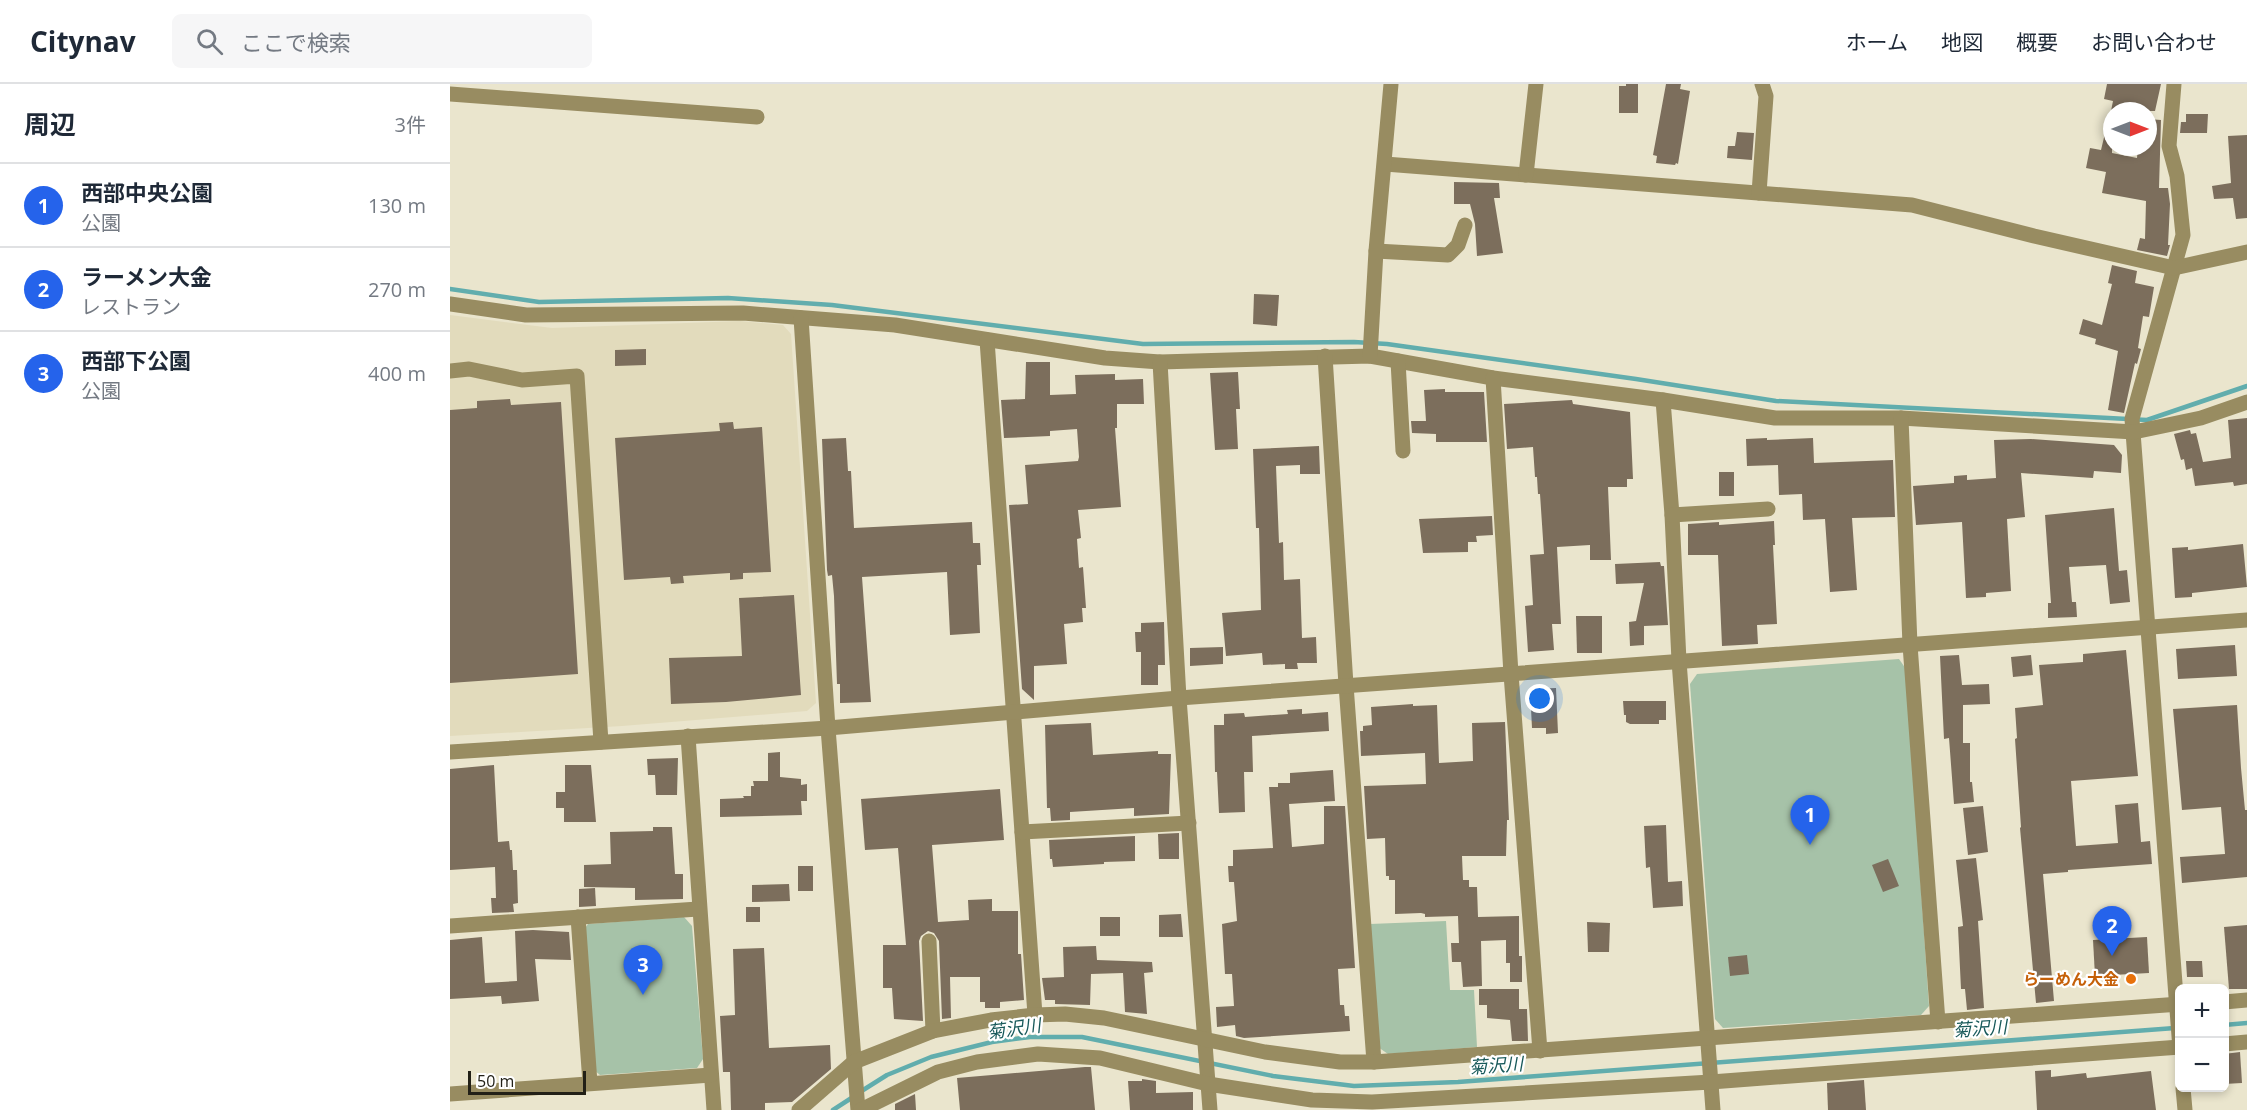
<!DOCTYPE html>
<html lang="ja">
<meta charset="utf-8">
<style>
:root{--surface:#fff;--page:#f6f6f7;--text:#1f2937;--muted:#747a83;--line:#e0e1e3;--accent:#2563eb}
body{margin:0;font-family:"Open Sans","Noto Sans JP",sans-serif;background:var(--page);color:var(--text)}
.controls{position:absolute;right:18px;bottom:18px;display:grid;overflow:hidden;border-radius:9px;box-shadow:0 3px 9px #0003}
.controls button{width:54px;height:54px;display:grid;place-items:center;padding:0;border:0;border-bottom:2px solid var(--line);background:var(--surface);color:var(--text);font:30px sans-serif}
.compass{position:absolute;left:1653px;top:18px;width:54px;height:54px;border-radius:50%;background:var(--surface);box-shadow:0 3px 9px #0003;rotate:90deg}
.scale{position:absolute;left:18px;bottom:15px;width:118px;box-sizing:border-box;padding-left:6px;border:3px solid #222017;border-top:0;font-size:16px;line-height:21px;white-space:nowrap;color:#222017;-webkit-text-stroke:4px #fff;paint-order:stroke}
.you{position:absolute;left:1090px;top:615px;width:21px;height:21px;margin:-15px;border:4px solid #fff;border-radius:50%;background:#1a73e8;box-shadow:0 0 0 9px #1a73e833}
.badge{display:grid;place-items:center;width:39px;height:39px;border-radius:50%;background:var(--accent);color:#fff;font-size:20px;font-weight:700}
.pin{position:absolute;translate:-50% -50px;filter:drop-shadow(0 2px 3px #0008)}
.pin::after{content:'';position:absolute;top:32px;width:21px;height:18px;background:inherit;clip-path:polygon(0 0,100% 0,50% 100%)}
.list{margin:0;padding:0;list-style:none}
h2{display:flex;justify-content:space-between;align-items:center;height:78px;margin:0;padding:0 24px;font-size:26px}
h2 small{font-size:20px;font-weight:400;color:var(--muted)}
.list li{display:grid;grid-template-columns:39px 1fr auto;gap:18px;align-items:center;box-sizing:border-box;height:84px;padding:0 24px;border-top:2px solid var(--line)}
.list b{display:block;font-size:22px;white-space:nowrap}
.list p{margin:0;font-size:20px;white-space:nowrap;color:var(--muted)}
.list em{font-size:20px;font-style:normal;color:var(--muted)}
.icon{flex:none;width:33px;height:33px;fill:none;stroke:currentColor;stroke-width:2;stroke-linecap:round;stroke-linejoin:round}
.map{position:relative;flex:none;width:1797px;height:1026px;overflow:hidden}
header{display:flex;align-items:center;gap:36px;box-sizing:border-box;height:84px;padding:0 30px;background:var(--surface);border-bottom:2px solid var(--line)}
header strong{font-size:28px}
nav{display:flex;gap:33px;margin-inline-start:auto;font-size:21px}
.search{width:420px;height:54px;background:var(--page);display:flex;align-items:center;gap:15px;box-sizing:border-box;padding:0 21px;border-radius:9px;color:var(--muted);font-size:22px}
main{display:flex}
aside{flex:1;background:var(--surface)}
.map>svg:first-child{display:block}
.built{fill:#e2dbbc}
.green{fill:#a6c2a8}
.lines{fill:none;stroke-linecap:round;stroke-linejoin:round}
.stream{stroke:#61adad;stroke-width:4.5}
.building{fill:#7c6e5c}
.minor{stroke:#988c61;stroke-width:15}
.food-dot{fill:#e8710a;stroke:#fff;stroke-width:2}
.labels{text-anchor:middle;stroke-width:4.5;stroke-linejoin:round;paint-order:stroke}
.food-label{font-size:16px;font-weight:bold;fill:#c56008;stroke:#fff;text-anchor:end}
.water-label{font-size:18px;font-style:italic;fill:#18595a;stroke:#fff}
</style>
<header>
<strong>Citynav</strong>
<div class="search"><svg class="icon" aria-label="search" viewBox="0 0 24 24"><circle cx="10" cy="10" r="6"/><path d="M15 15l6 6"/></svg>ここで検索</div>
<nav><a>ホーム</a><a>地図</a><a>概要</a><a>お問い合わせ</a></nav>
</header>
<main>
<aside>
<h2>周辺<small>3件</small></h2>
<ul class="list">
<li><span class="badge">1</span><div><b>西部中央公園</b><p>公園</p></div><em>130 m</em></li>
<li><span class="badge">2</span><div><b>ラーメン大金</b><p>レストラン</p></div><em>270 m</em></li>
<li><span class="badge">3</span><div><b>西部下公園</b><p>公園</p></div><em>400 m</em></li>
</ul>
</aside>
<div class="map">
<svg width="1797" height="1026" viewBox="0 0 1797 1026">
<rect width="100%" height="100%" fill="#eae5cd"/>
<polygon class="built" points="0,231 102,244 290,237 333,241 341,250 366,619 357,627 172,642 0,652"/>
<g class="green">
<polygon points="1449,575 1456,585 1479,922 1471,931 1273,944 1265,935 1240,600 1247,590"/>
<polygon points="234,833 242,842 253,975 247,984 150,991 144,986 133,847 138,840"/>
<polygon points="996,837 1000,906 1024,906 1027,963 938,970 928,963 920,840"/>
</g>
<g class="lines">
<g class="stream">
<polyline points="0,205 89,218 278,214 382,221 693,260 904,258 937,260 1186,295 1326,317 1697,336 1797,302"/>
<polyline points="1774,941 1797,939"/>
<polyline points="410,1008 437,991 481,973 542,958 580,953 632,953 823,992 904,1002 1008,998 1725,944"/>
<polyline points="383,1026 403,1013"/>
</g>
</g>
<g class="building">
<polygon points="1176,0 1188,0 1188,29 1169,29 1169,2 1176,2"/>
<polygon points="1216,0 1231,0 1230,5 1240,7 1228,80 1226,79 1225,81 1206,79 1207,72 1203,71"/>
<polygon points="1657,0 1711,0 1705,27 1661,27 1663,17 1654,15"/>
<polygon points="1736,30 1758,30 1757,49 1730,49 1731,38 1736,38"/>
<polygon points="1698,35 1711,36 1709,104 1718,104 1720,120 1718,161 1720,161 1717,172 1687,166 1690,154 1695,155 1696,117 1652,109 1656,88 1636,84 1640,64 1651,66 1657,41 1662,41 1662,69 1687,74 1688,63 1698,63"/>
<polygon points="1287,48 1304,49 1302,76 1277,74 1278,62 1285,62"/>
<polygon points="1797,51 1797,134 1786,135 1783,114 1764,115 1762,102 1781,99 1778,52"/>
<polygon points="1004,98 1049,99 1050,114 1044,114 1053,169 1027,172 1025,140 1020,120 1004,120"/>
<polygon points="1662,181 1687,187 1685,199 1704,203 1699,233 1693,232 1688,264 1691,265 1687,280 1685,279 1674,329 1658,326 1668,267 1645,260 1646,255 1629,250 1633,235 1652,241 1662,200 1658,199"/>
<polygon points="804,210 829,211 827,242 803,240"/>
<polygon points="196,265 196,281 165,282 165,266"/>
<polygon points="576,278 600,278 600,311 626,310 625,291 665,290 665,296 693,295 694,320 667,320 667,344 665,344 671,423 628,426 631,454 627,455 629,484 633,483 636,524 632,524 633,538 614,540 617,580 584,582 584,616 572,605 559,421 578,420 575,381 628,377 629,373 627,345 600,347 600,352 554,354 551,316 575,315"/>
<polygon points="788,288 790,325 786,325 788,365 765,366 760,289"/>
<polygon points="995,305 995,308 1034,308 1037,358 986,358 986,350 962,349 961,337 976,337 974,306"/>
<polygon points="60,315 61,321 111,318 128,590 0,599 0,326 27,324 27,317"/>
<polygon points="1122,316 1123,320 1180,328 1183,395 1177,395 1177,403 1158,403 1161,476 1140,476 1140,461 1107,463 1111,540 1102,540 1104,566 1078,568 1075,522 1083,521 1080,471 1094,470 1090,410 1088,410 1087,393 1085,393 1083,363 1057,365 1054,320"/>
<polygon points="1797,334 1797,400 1784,402 1783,398 1745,402 1742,384 1736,386 1734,375 1731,376 1724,350 1740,346 1741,350 1746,349 1753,378 1781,374 1778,336"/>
<polygon points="283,338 284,345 312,343 321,488 293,489 293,495 280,496 280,489 233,492 234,499 221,500 220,493 174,496 165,354 270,347 269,339"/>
<polygon points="396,354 398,387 401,387 404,444 522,438 523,459 530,459 531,481 527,481 530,549 500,551 497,488 412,493 421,618 390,619 390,600 387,600 384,512 382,491 378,492 377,486 372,355"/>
<polygon points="1317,354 1317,356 1363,354 1364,379 1443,376 1445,433 1402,434 1407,506 1380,508 1375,435 1353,436 1352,410 1329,411 1328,381 1297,382 1296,355"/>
<polygon points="1581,355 1664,361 1672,371 1671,389 1644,387 1643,394 1571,389 1575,433 1557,435 1561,507 1536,509 1536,513 1516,514 1512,438 1466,441 1463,402 1504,399 1504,392 1517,391 1517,396 1546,394 1544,356"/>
<polygon points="869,362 870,390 850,390 850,381 826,382 829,459 833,458 834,496 850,495 852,554 866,553 867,579 847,579 848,585 835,585 835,580 813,581 812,569 776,572 772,529 811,526 809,444 806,444 803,365"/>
<rect x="1269" y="388" width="15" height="24"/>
<polygon points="1664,424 1669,487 1677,486 1680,518 1660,520 1656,481 1619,483 1622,518 1626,518 1627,533 1598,534 1598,519 1601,519 1595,431"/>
<polygon points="1042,432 1043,451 1026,452 1027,458 1018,458 1018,468 973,469 969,435"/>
<polygon points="1324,437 1325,461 1323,461 1327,540 1307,541 1308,560 1272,562 1268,471 1238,471 1238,440 1269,438 1269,441"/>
<polygon points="1793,460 1797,503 1742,509 1742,513 1725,514 1722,464 1738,463 1738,466"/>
<polygon points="1210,478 1211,482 1214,482 1218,541 1194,542 1194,561 1180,562 1179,538 1186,537 1194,499 1166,500 1165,480"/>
<polygon points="344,511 351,611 276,618 221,620 219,574 292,572 289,514"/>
<polygon points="1126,532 1152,532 1152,569 1127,569"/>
<polygon points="714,538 715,581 708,581 708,601 691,601 691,568 686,568 685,548 691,548 691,539"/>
<polygon points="1785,561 1787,592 1728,595 1726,565"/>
<polygon points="773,563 773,580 740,582 740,564"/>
<polygon points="1676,566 1688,692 1621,697 1626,762 1668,759 1665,721 1688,719 1691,758 1700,757 1702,780 1618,786 1618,788 1593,790 1604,917 1586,919 1570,744 1571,743 1565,655 1567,654 1565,624 1593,621 1589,581 1633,578 1633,570"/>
<polygon points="1509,571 1512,601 1539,600 1540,620 1513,621 1513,659 1520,659 1520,698 1522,698 1524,718 1504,720 1499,654 1494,655 1490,572"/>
<polygon points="1581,571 1583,591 1563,593 1561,573"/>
<polygon points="1106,604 1108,649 1096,650 1096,644 1082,644 1080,605"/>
<polygon points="1173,617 1216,617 1216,636 1209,636 1209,640 1180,640 1176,638 1176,631 1174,631"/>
<polygon points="963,620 963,622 987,621 989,679 1023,677 1022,639 1055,638 1059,736 1057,736 1056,772 1012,772 1013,796 1019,796 1019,803 1027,803 1028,833 1069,832 1069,872 1072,872 1072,898 1060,898 1060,879 1056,879 1056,856 1031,857 1032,902 1013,903 1011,878 1002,878 1001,859 1009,859 1008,832 975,833 975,830 971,829 945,830 945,796 939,796 939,792 936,792 935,754 917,755 914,702 976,700 975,669 911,672 910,647 913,647 913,642 922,641 921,623"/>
<polygon points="1787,621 1791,684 1795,726 1797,726 1797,793 1732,799 1730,773 1775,770 1771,723 1732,726 1723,625"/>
<polygon points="852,625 852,630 878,628 879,647 802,652 803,688 794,688 795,728 769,729 767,688 765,688 764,641 774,641 774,630 794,629 795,633 838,630 837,626"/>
<polygon points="641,639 643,671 708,667 708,670 721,670 719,730 684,732 684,724 620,728 620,736 601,737 600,724 597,724 595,641"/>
<polygon points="330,668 330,693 351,695 351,701 357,700 357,717 351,717 352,731 270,733 270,715 294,714 293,712 301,712 301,702 304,702 303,697 318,697 318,669"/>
<polygon points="228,674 227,711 206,711 205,691 198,691 197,675"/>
<polygon points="44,681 48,758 59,757 60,766 62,766 63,786 67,786 68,819 63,820 64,828 42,829 41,814 46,814 45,783 0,786 0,685"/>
<polygon points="115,681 141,681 146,738 114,738 114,724 106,724 106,708 115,708"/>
<polygon points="883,686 885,717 839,720 842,763 874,760 874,722 895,722 905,884 888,885 890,921 894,921 895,932 899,932 900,947 794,954 786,952 785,941 767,943 766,923 784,922 782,890 775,890 772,840 787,837 784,798 779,798 778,782 783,782 783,766 823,764 819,703 828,703 828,699 840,699 840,689"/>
<polygon points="550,705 554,756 482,761 488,838 519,836 518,816 542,815 542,827 568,827 568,870 571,870 574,916 550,918 550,924 535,924 535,918 530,918 530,893 500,893 501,934 492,935 489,857 484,849 478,847 471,852 469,857 473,937 444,935 442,904 433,904 433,861 456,861 448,764 415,766 411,715"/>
<polygon points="1533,722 1538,768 1518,771 1513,724"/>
<polygon points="1216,741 1218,798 1232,797 1233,822 1203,824 1200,783 1196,784 1194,742"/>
<polygon points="203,743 222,743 225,790 233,790 233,815 185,816 185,804 134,803 134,781 161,780 160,748 203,747"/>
<polygon points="729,749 729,775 709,775 708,750"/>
<polygon points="685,752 685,777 654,778 654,780 603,783 602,775 600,775 599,756"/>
<polygon points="1526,774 1533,836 1528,837 1534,924 1517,926 1515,905 1511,905 1508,843 1513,842 1506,776"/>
<polygon points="1438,775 1449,802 1433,808 1422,781"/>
<rect x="348" y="782" width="15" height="25"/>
<polygon points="339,800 340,817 302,818 302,801"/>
<polygon points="145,804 146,822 129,823 129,805"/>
<rect x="296" y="823" width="14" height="15"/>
<polygon points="731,830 733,853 709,853 709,831"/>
<rect x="650" y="833" width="20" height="19"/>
<polygon points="1137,838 1160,839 1159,868 1138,868"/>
<polygon points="1797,841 1797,905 1779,905 1774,843"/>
<polygon points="83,846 119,848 121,876 85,875 89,917 52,920 51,912 0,915 0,856 32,853 35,899 67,897 65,847"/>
<polygon points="1697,853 1699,889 1645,892 1643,856"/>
<polygon points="646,862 647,876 702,878 703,888 694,889 697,930 675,928 673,889 641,890 640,921 605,920 605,916 595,916 592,894 614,893 613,863"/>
<polygon points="314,864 319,964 380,961 381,985 342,1018 315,1019 315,1026 281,1026 280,988 273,988 270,932 285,931 283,865"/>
<polygon points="1297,871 1299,890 1280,892 1278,873"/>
<polygon points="1736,877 1752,877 1753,893 1737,893"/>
<polygon points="1029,905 1069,905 1069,925 1077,925 1078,957 1062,957 1060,936 1037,934 1037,921 1029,921"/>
<polygon points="1790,968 1792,999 1774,1000 1774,970"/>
<polygon points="635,983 641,983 645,1026 510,1026 507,994"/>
<polygon points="1601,986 1601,993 1636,989 1637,994 1701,987 1706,1026 1587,1026 1585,987"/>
<polygon points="692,995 706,997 706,1009 743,1008 743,1026 680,1026 678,997 692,997"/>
<polygon points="1414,996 1416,1026 1378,1026 1377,999"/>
<polygon points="465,1010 466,1026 445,1026 445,1020"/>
</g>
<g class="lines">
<g class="minor">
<polyline points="1724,0 1719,62 1727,92 1733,151 1682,335 1730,965"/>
<polyline points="0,10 307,33"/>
<polyline points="935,80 1462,121 1584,152 1724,184 1797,168"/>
<polyline points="1076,91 1086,0"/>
<polyline points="1309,109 1316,12 1312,0"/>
<polyline points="926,167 998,171 1008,161 1015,141"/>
<polyline points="0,220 76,231 293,229 445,241 655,274 710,278 920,272 1043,294 1213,316 1325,334 1451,334 1684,348 1751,334 1797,318"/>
<polyline points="351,234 378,644 408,1026"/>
<polyline points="537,256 585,931"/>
<polyline points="875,272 896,601 924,978"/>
<polyline points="920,272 926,167 941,0"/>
<polyline points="948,277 953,367"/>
<polyline points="710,278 729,614 760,1026"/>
<polyline points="0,287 19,285 72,296 127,292 151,658"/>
<polyline points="1043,294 1061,590 1090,967"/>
<polyline points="1213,316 1222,431 1229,577 1263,1026"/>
<polyline points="1451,334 1460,561 1488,938"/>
<polyline points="1222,431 1318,425"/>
<polyline points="238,652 264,1026"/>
<polyline points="0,668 378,644 729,614 1797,536"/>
<polyline points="572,748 739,739"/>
<polyline points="128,833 140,999"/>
<polyline points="0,842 248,825"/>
<polyline points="479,857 483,947"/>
<polyline points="1774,918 1797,916"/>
<polyline points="1774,960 1797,958"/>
<polyline points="1733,1004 1735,1026"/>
<polyline points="0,1010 261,991"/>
<polyline points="349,1026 404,978 483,947 541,936 585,931 615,930 654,934 815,968 890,978 924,978 1730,920"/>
<polyline points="411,1026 488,988 527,978 588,970 650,974 758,1000 862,1016 922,1018 1261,998 1730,963"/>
</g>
</g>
<circle class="food-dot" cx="1681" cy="895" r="6"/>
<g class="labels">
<g class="food-label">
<text x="1669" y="901">らーめん大金</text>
</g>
<g class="water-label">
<text transform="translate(564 945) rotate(-8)" y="6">菊沢川</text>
<text transform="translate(1530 945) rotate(-4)" y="6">菊沢川</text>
<text transform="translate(1046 982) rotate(-4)" y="6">菊沢川</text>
</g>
</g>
</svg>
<div class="controls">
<button>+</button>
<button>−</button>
</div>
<svg class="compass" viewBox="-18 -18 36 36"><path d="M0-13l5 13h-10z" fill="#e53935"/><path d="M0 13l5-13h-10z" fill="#747a83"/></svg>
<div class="scale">50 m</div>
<div class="you"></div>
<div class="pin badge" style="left:1360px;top:761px">1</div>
<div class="pin badge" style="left:1662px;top:872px">2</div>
<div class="pin badge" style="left:193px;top:911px">3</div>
</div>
</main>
